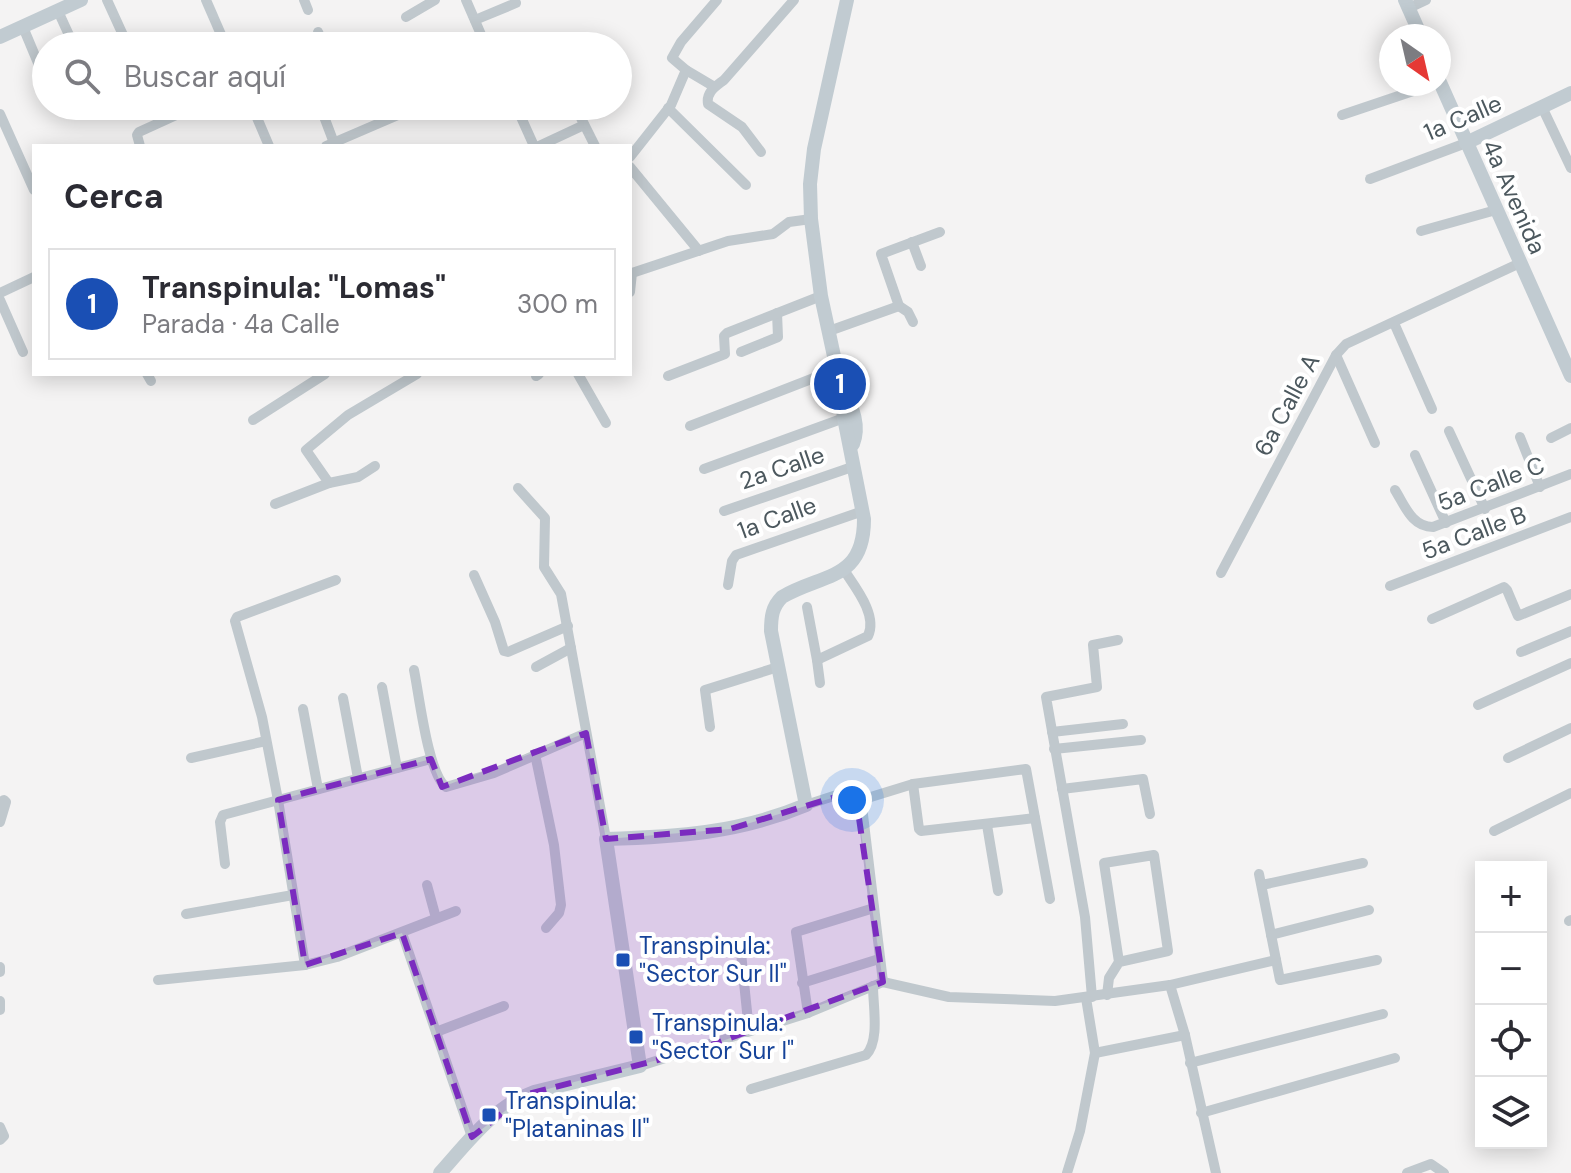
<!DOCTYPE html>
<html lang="es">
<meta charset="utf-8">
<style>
:root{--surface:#fff;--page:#f7f7f7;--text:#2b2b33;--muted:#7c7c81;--line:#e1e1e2;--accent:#1a73e8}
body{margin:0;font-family:"DM Sans",sans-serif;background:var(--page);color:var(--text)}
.controls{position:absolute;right:24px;bottom:24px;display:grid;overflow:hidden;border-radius:0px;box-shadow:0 4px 20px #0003}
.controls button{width:72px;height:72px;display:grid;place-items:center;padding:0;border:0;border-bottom:2px solid var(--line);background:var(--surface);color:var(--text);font:40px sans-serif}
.compass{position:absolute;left:1379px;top:24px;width:72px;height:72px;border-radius:50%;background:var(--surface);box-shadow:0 4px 20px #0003;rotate:146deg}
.you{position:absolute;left:852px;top:800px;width:28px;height:28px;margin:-20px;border:6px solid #fff;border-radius:50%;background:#1a73e8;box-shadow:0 0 0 12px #1a73e833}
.badge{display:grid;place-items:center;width:52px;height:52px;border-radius:50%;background:var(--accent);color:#fff;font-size:26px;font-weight:700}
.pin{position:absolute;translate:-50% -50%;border:4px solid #fff;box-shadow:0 2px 8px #0006}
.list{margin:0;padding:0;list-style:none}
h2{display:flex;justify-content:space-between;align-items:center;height:104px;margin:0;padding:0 32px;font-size:34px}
h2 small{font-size:26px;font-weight:400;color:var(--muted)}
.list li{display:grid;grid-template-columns:52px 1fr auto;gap:24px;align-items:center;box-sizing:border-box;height:112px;margin:0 16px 16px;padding:0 16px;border:2px solid var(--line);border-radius:0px}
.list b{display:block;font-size:30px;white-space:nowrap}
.list p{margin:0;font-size:26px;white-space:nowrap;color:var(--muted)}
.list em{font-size:26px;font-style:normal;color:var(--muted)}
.icon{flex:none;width:44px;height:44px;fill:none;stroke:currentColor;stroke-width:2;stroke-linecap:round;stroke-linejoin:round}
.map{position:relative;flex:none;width:1571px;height:1173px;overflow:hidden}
.search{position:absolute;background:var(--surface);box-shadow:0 4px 20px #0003;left:32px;top:32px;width:600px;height:88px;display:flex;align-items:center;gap:20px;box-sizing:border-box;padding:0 28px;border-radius:44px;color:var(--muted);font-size:30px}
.panel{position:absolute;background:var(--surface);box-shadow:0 4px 20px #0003;left:32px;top:144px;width:600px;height:232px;border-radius:0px}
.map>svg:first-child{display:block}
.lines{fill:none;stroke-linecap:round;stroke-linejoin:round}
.street{stroke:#c0c8cd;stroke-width:10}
.secondary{stroke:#c1cbd1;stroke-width:14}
.marked{fill:#7b2cbf;fill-opacity:0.2;stroke:#7b2cbf;stroke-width:6;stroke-dasharray:16 10;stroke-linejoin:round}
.transit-dot{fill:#1a4fb4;stroke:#fff;stroke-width:3}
.labels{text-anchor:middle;stroke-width:8;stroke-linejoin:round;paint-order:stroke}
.street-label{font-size:24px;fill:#4c585e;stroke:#fff}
.transit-label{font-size:24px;fill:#164399;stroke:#fff;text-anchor:start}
</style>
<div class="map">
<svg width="1571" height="1173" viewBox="0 0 1571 1173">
<rect width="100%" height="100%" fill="#f4f3f3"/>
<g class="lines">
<g class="street">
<polyline points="107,0 128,46"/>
<polyline points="206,0 226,46"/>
<polyline points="304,0 308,10"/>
<polyline points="466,0 486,46"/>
<polyline points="1409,8 1426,0"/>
<polyline points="58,11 74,46"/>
<polyline points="406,17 435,0"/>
<polyline points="475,20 516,3"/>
<polyline points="23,27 46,82"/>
<polyline points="318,32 324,46"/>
<polyline points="713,86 686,70 672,58 681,42 717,0"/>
<polyline points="252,106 269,146"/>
<polyline points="320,106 334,143"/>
<polyline points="516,106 534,146"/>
<polyline points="575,106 595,146"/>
<polyline points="1542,107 1571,168"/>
<polyline points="668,108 746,185"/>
<polyline points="254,112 269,106"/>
<polyline points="0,114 34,190"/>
<polyline points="1342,115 1434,84"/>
<polyline points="140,146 137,135 139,132 196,106"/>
<polyline points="326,146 419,106"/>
<polyline points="539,146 584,125"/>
<path d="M 761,152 L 742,127 L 708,104 C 706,92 715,87 724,80 L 794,0"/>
<polyline points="630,157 671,105 686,70"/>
<polyline points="630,167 699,251"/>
<polyline points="1370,179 1466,143"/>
<polyline points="1421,231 1496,210"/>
<polyline points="912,242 921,266"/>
<polyline points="630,292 632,273 728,241 773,234 789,222 811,219"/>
<polyline points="0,293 34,277"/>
<polyline points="0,300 23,352"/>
<polyline points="899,306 908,312 913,322"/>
<polyline points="1394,323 1432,409"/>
<polyline points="829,331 899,306 881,254 940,232"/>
<polyline points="741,352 778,337 777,313"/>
<polyline points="1336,355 1375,443"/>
<polyline points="147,374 151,381"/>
<polyline points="578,374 606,423"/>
<polyline points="536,376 539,374"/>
<polyline points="668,376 725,354 724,336 727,333 821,296"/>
<polyline points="253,420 325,374"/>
<polyline points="690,426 837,369"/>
<polyline points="1449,431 1485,509"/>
<polyline points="1520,437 1540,487"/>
<polyline points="1551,438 1571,428"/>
<polyline points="1415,455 1446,523"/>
<polyline points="704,469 844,418"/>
<polyline points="329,483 358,477 375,466"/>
<polyline points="518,488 545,518 544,567 561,594 606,839"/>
<path d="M 1395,490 C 1405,506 1412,527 1433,527 L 1571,474"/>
<polyline points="275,504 329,483 306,450 348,415 417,374"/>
<polyline points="724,511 855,466"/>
<polyline points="1221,573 1336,355 1346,344 1520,263"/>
<polyline points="474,575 495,622 504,651 508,652 568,626"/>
<polyline points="336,580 237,617 235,621 262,717 278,800 305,965 337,957 456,911"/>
<polyline points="728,585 732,561 736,555 863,511"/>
<polyline points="1390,586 1571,517"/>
<path d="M 807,607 L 817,660 L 868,636 C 878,615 855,587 844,570"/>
<polyline points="1432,619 1504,587 1507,590 1518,616 1571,594"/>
<polyline points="1521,652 1571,631"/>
<polyline points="817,660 820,683"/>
<polyline points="536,667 571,648"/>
<path d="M 414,670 C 419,694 428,774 446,787 L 494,773 L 586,733"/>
<polyline points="382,687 397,768"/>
<polyline points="343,698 358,778"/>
<polyline points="1478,705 1571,663"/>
<polyline points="303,709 318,789"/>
<polyline points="710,727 705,690 778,667"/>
<polyline points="1052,732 1123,724"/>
<polyline points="1054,749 1141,740"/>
<polyline points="535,754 554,845 561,905 559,913 546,928"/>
<polyline points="191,758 266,741"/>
<polyline points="1508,758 1571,728"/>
<polyline points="913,784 919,829 921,831 1035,818"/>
<polyline points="1062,789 1143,779 1150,814"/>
<polyline points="861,800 913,784 1026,769 1050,899"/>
<polyline points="0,802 4,800 6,802 0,822"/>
<polyline points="806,805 852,790 861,798 883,982"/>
<polyline points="987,825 998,891"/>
<polyline points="1494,831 1571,793"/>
<polyline points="225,864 220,822 223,815 431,759"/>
<polyline points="1259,874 1280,980 1377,960"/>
<polyline points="427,885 436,918"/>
<polyline points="1262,885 1363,863"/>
<polyline points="186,914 293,895"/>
<polyline points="1569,921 1571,920"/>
<polyline points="402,933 472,1137"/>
<polyline points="1271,935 1369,910"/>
<polyline points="740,943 749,1031"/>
<polyline points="0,967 0,972"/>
<polyline points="158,980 305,965"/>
<polyline points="802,983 879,959"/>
<polyline points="1170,985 1185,1035 1216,1173"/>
<polyline points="1107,995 1109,978 1119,962 1104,863 1154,855 1168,951 1119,962"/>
<polyline points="1092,997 1085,917 1046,697 1097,687 1093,645 1118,640"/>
<polyline points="0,1001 0,1010"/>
<polyline points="808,1013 796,932 874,908"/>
<polyline points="436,1032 504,1006"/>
<polyline points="1095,1053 1185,1035"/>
<polyline points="1190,1063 1383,1014"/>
<polyline points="640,1066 808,1013 883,982 949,997 1055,1001 1170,985 1276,960"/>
<path d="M 751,1089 L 866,1055 C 880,1041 873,1006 873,986"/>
<polyline points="1201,1113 1395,1058"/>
<polyline points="0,1127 4,1136 0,1140"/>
<polyline points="1067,1173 1080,1131 1095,1053 1086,998"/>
<polyline points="1407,1173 1431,1164 1444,1173"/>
</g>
<g class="secondary">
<polyline points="1405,0 1421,36"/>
<polyline points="0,37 81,0"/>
<polyline points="1439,80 1571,376"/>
<polyline points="1466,143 1571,93"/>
<path d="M 844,392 C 853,408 860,426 853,444"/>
<path d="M 440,1173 C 467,1143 494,1106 534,1092 L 640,1066 L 606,839 C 677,837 739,833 806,805 L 771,631 C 771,617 772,607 782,597 C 823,573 864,581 864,519 L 844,418 L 840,384 L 821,296 L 811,219 L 810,184 L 814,149 L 847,0"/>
</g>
</g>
<path class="marked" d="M 586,733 L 606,839 L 730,829 L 855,791 L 883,982 L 703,1048 L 525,1095 L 472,1137 L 402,933 L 305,965 L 278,800 L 431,759 L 442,787 Z"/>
<g class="transit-dot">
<rect x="615" y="952" width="16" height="16" rx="4"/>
<rect x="628" y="1029" width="16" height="16" rx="4"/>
<rect x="481" y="1107" width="16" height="16" rx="4"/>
</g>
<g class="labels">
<g class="street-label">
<text transform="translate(1463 118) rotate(-23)" y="8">1a Calle</text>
<text transform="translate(1514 197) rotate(66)" y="8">4a Avenida</text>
<text transform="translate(1287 405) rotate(-62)" y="8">6a Calle A</text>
<text transform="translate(782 468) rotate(-19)" y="8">2a Calle</text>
<text transform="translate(1491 484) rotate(-21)" y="8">5a Calle C</text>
<text transform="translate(777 518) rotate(-20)" y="8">1a Calle</text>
<text transform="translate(1474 533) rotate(-21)" y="8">5a Calle B</text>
</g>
<g class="transit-label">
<text x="639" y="954">Transpinula:<tspan x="639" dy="28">"Sector Sur II"</tspan></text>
<text x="652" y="1031">Transpinula:<tspan x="652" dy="28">"Sector Sur I"</tspan></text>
<text x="505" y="1109">Transpinula:<tspan x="505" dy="28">"Plataninas II"</tspan></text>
</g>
</g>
</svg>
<div class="controls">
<button>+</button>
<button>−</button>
<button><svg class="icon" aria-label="locate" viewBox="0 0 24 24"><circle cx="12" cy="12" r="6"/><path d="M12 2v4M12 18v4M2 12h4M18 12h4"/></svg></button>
<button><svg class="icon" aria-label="layers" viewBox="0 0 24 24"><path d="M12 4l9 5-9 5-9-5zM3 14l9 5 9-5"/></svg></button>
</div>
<svg class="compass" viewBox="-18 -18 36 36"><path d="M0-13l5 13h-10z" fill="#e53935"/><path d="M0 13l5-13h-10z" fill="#7c7c81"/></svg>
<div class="you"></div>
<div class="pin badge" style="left:840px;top:384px;background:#1a4fb4">1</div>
<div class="search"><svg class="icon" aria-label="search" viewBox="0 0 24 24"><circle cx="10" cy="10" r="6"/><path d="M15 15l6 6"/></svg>Buscar aquí</div>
<section class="panel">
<h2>Cerca<small></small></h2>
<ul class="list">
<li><span class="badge" style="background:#1a4fb4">1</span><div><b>Transpinula: &quot;Lomas&quot;</b><p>Parada · 4a Calle</p></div><em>300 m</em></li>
</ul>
</section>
</div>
